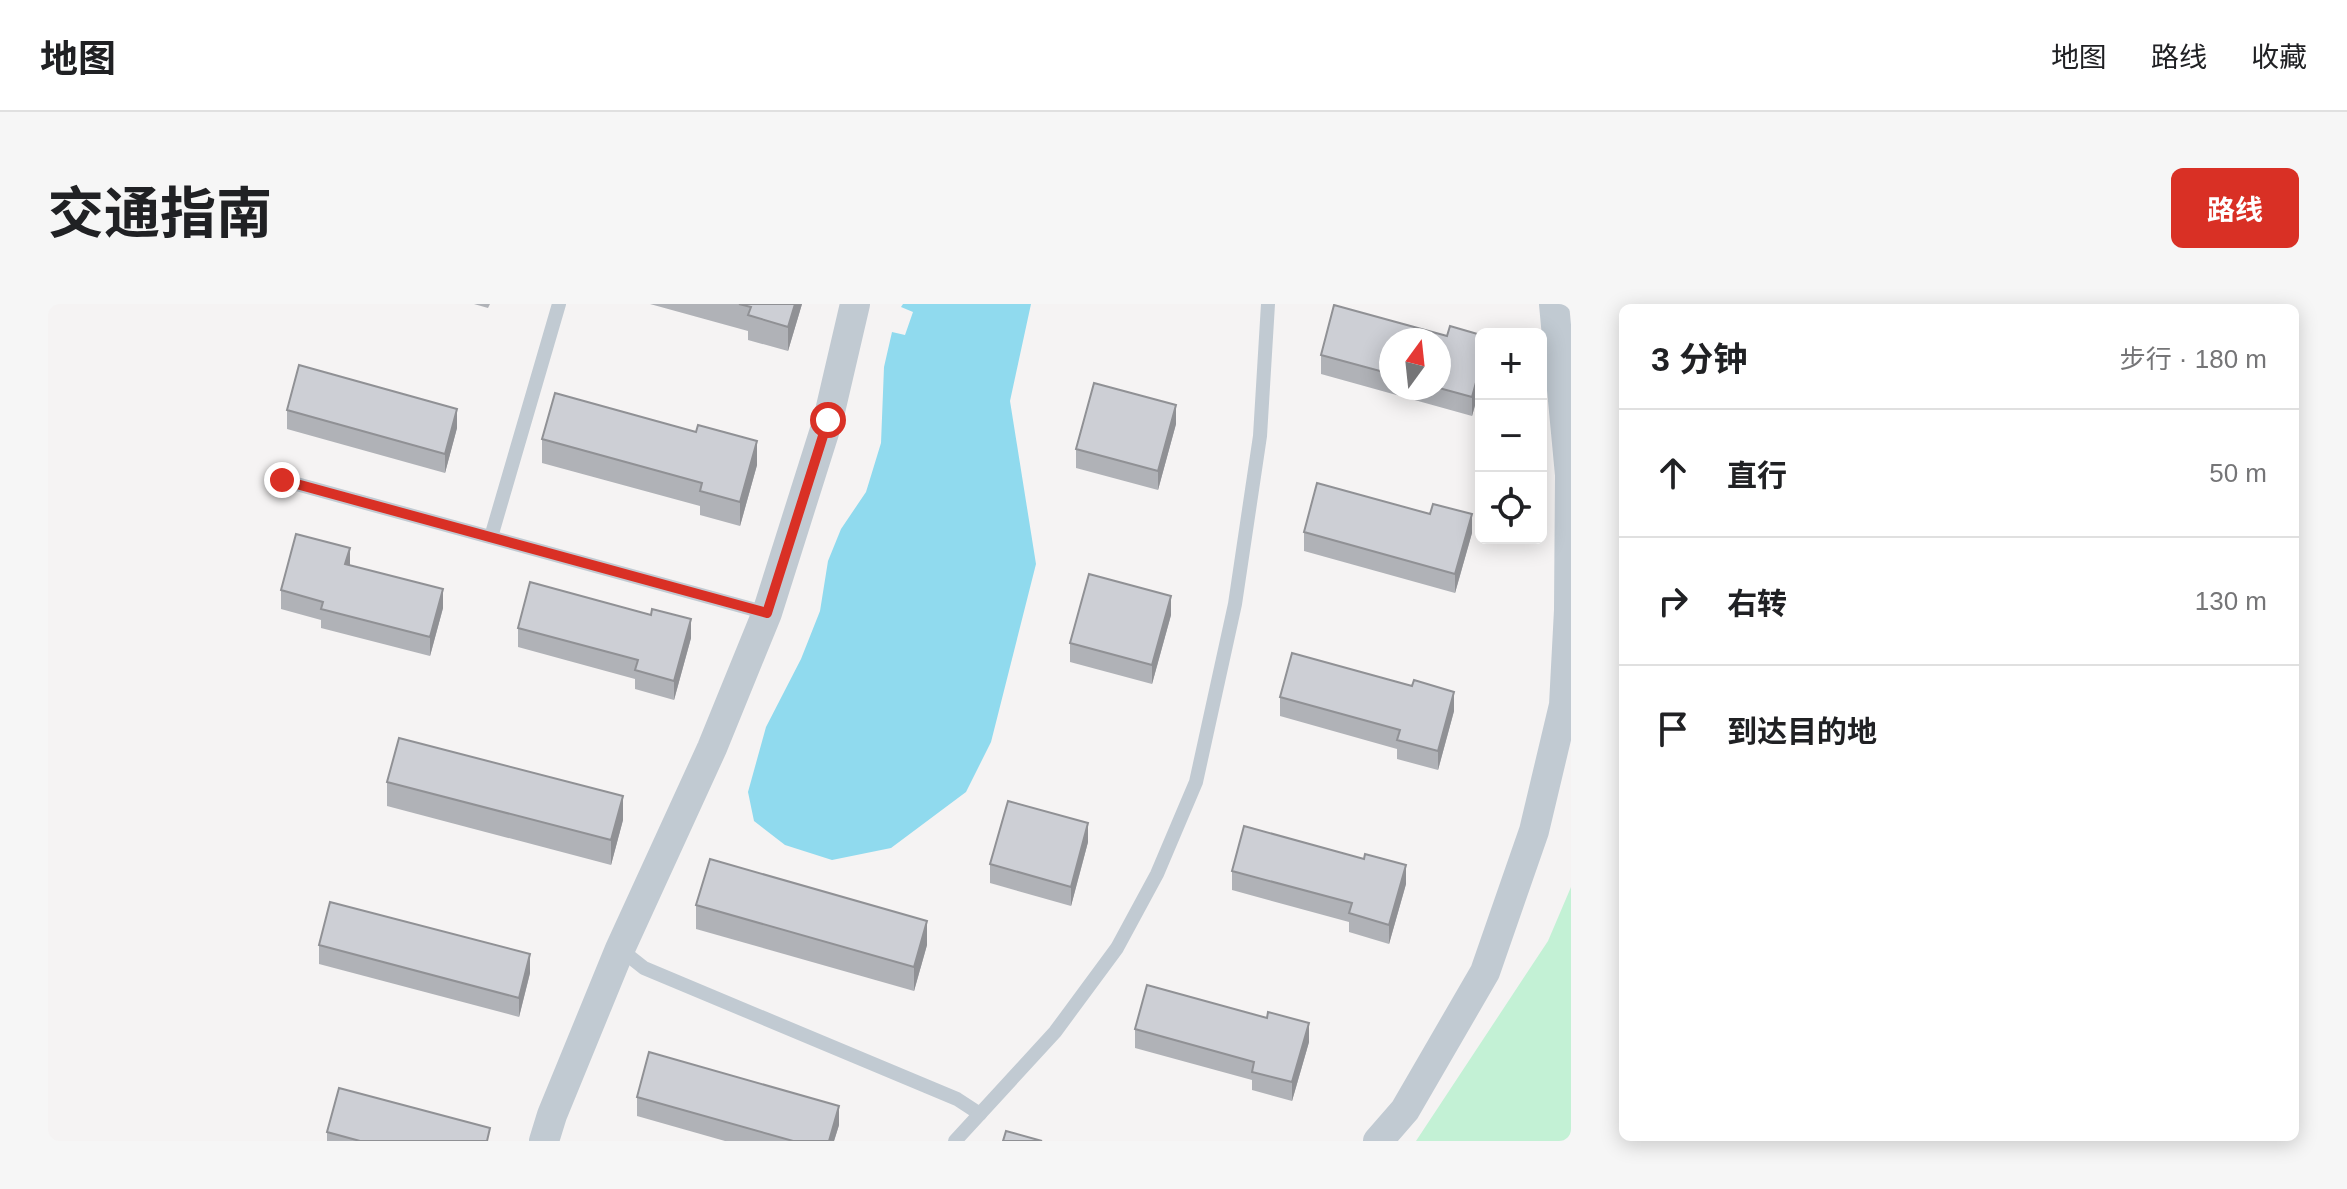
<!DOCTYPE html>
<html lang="zh">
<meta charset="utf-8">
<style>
:root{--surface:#fff;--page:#f6f6f6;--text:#202124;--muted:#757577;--line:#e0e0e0;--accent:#d93025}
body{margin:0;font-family:Helvetica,"Noto Sans SC",sans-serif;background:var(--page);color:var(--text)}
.controls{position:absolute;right:24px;top:24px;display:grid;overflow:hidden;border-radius:12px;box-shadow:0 4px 20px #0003}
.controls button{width:72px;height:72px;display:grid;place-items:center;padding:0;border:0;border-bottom:2px solid var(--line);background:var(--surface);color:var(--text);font:40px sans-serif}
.compass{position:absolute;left:1331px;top:24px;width:72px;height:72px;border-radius:50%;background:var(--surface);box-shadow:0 4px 20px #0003;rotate:15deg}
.stop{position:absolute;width:24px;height:24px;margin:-18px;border:6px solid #d93025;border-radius:50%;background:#fff}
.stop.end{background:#d93025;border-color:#fff;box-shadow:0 2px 8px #0008}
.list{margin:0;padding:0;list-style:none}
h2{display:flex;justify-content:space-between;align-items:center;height:104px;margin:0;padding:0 32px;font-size:34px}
h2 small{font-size:26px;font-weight:400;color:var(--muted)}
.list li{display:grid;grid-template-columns:52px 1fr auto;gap:24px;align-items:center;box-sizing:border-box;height:128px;padding:0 32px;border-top:2px solid var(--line)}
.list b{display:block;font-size:30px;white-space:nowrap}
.list em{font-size:26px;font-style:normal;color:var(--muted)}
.icon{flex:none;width:44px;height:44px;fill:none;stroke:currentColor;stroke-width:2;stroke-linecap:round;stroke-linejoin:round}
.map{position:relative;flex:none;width:1523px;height:837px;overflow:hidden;border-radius:12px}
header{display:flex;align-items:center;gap:48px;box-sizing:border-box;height:112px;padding:0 40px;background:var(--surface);border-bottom:2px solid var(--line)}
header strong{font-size:38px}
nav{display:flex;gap:44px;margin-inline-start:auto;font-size:28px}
.intro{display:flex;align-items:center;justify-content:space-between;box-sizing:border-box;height:192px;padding:0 48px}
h1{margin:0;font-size:56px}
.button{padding:20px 36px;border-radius:12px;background:var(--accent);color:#fff;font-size:28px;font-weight:700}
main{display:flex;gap:48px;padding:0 48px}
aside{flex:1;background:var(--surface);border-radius:12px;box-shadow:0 4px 20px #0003}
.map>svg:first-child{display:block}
.green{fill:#c3f1d5}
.water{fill:#90daee}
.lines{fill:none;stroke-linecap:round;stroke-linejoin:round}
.lane{stroke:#c1cad2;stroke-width:14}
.street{stroke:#c1cad2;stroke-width:30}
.wall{fill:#b0b2b7;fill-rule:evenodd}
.shaded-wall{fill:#909195}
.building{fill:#cdcfd5;stroke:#909195;stroke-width:2}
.route{stroke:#d93025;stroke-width:10}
</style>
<header>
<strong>地图</strong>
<nav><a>地图</a><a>路线</a><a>收藏</a></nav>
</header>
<div class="intro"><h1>交通指南</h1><a class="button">路线</a></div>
<main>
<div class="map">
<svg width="1523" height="837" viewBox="0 0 1523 837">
<rect width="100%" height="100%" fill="#f5f3f3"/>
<polygon class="green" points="1523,583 1523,837 1368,837 1500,637"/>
<polygon class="water" points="855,0 983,0 962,97 988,260 943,438 918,488 843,544 784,556 737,541 706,517 700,488 718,423 753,355 772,307 780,257 793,225 818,188 833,139 836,63 844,28 857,31 865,8 853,3"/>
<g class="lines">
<g class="lane">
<polyline points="234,176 719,309"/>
<polyline points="443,233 511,0"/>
<polyline points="572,645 596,664 909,795 932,810"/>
<polyline points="907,837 1007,728 1069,644 1109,570 1148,478 1187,300 1212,132 1220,0"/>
</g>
<g class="street">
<polyline points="496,837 504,811 572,645 664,444 719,309 780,116 807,0"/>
<polyline points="1330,837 1357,806 1437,668 1486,527 1516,401 1521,306 1522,171 1506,0"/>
</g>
</g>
<g class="wall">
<polygon points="426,0 442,0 440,4"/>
<polygon points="602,0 754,0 740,47 700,36 700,27"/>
<path d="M 1286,1 L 1399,32 L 1402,22 L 1433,31 L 1433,80 L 1424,112 L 1273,70 L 1273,51 ZM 1343,36 L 1391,36 L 1391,84 L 1343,84 Z"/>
<polygon points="239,106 409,124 397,169 239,125"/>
<polygon points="1128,120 1110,186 1028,164 1028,145"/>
<polygon points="494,135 709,161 692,222 652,211 652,202 494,159"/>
<polygon points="1382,210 1424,229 1407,289 1256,247 1256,228"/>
<polygon points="302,261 395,304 382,352 273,324 273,316 233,305 233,286"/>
<polygon points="1123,311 1104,380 1022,358 1022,339"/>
<polygon points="470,324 643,334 626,396 587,385 587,375 470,343"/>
<polygon points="1232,393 1406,407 1390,466 1349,455 1349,445 1232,412"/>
<polygon points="339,478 575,516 563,561 339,502"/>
<polygon points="1040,538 1023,602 942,579 942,560"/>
<polygon points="1184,567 1358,580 1341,640 1301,628 1301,618 1184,586"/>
<polygon points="648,601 879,641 866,687 648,625"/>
<polygon points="271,641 482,669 471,713 271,660"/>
<polygon points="1087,725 1261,738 1244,797 1204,786 1204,776 1087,744"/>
<polygon points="589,793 791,821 786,837 677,837 589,812"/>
<polygon points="279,828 442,837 279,837"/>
</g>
<g class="shaded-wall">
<polygon points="747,0 754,0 740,47 740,23"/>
<polygon points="1433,60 1433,80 1424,112 1424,93"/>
<polygon points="1128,101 1128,120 1110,186 1110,167"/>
<polygon points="409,105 409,124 397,169 397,150"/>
<polygon points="709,137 709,161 692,222 692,198"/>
<polygon points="1424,210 1424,229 1407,289 1407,270"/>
<polygon points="302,244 302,263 297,260"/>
<polygon points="395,285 395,304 382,352 382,333"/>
<polygon points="1123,292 1123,311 1104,380 1104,361"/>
<polygon points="643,315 643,334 626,396 626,377"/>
<polygon points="1406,388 1406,407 1390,466 1390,447"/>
<polygon points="575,492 575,516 563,561 563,536"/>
<polygon points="1040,519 1040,538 1023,602 1023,583"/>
<polygon points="1358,561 1358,580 1341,640 1341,621"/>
<polygon points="879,617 879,641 866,687 866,663"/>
<polygon points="482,650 482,669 471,713 471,694"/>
<polygon points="1261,719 1261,738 1244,797 1244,778"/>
<polygon points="791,802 791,821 786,837 781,837"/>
</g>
<g class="building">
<polygon points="691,0 747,0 740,23 700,11 703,3"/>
<polygon points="1286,1 1399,32 1402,22 1433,31 1433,60 1424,93 1391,84 1391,36 1343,36 1343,70 1273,51"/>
<polygon points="251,61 409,105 397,150 239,106"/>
<polygon points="1046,79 1128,101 1110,167 1028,145"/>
<polygon points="507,89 648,128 650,121 709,137 692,198 652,187 654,179 494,135"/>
<polygon points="1269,179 1382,210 1385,200 1424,210 1407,270 1256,228"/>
<polygon points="248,230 302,244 297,260 395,285 382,333 273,305 275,298 233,286"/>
<polygon points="1041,270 1123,292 1104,361 1022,339"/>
<polygon points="482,278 603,311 604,305 643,315 626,377 587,366 590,356 470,324"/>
<polygon points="1244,349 1364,382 1366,376 1406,388 1390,447 1349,436 1352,426 1232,393"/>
<polygon points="351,434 575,492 563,536 339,478"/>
<polygon points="960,497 1040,519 1023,583 942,560"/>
<polygon points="1196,522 1316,555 1317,550 1358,561 1341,621 1301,609 1304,599 1184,567"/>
<polygon points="662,555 879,617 866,663 648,601"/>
<polygon points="282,598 482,650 471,694 271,641"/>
<polygon points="1099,681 1219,714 1220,708 1261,719 1244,778 1204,768 1206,758 1087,725"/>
<polygon points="601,748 791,802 781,837 745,837 589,793"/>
<polygon points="291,784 442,824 439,837 312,837 279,828"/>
<polygon points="958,827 994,837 955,837"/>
</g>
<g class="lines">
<polyline class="route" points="234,176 719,309 780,116"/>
</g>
</svg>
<div class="controls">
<button>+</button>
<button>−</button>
<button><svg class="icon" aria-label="locate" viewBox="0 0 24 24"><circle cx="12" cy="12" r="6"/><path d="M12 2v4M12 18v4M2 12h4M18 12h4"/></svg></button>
</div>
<svg class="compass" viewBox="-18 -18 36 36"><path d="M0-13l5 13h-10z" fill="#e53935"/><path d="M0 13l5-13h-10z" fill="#757577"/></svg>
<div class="stop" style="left:780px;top:116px"></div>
<div class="stop end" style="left:234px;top:176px"></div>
</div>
<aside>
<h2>3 分钟<small>步行 · 180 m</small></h2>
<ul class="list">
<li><svg class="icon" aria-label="ahead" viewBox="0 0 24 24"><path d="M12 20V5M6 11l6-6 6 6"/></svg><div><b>直行</b></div><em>50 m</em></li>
<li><svg class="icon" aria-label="right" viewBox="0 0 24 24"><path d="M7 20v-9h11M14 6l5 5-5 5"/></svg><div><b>右转</b></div><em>130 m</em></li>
<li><svg class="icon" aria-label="arrive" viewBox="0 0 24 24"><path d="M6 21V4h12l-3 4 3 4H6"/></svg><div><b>到达目的地</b></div></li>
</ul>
</aside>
</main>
